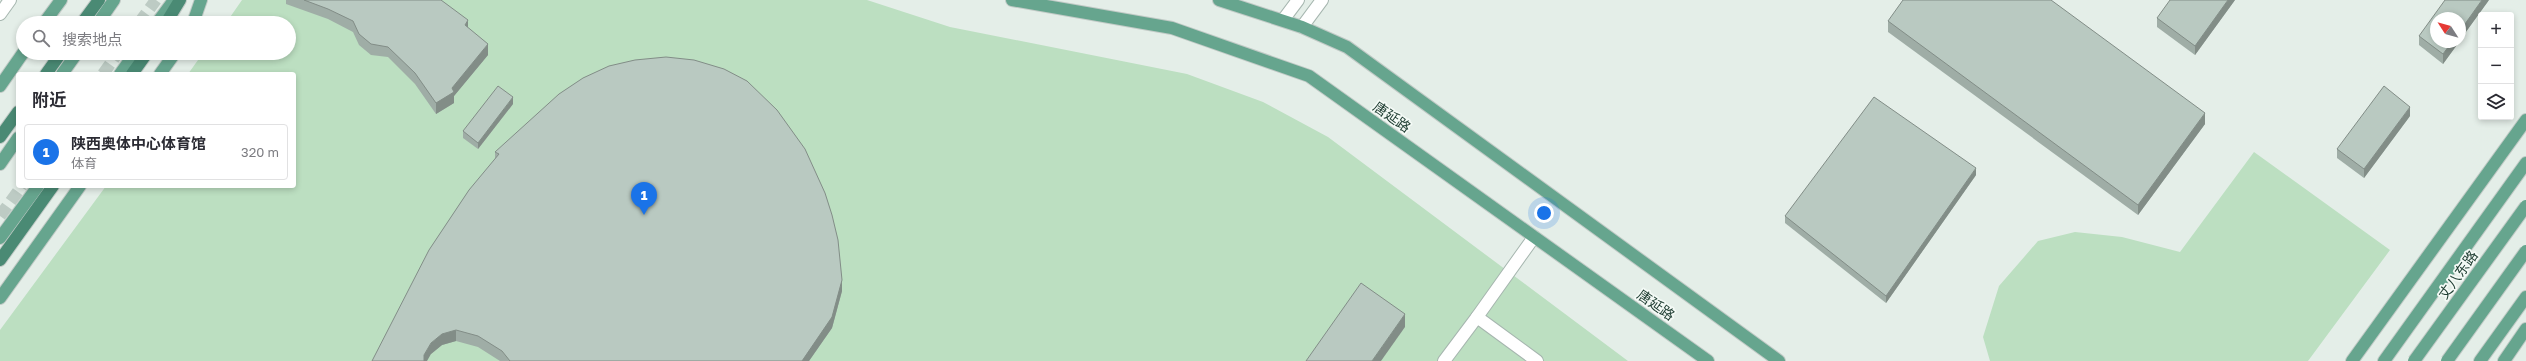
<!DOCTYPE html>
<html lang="zh">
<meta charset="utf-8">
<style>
:root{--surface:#fff;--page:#f7f7f7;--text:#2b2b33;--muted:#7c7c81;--line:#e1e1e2;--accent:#1a73e8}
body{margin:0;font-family:"Golos Text","Noto Sans SC",sans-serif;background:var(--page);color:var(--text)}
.controls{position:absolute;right:12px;top:12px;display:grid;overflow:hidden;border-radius:4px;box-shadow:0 2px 6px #0003}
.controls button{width:36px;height:36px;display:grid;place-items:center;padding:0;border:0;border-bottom:1px solid var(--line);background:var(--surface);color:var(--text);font:20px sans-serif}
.compass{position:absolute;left:2430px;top:12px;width:36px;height:36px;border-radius:50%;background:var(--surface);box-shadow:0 2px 6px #0003;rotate:306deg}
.you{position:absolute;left:1544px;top:213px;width:14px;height:14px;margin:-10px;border:3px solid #fff;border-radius:50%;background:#1a73e8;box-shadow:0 0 0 6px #1a73e833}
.badge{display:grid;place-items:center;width:26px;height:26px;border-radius:50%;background:var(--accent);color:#fff;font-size:13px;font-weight:700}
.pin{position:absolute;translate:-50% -33px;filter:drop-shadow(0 1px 2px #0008)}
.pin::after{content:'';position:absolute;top:21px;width:14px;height:12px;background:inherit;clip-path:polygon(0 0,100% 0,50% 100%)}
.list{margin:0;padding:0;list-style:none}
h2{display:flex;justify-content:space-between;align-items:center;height:52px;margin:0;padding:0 16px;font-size:17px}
h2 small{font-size:13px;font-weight:400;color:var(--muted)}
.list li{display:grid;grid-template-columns:26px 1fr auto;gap:12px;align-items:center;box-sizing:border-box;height:56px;margin:0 8px 8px;padding:0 8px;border:1px solid var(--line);border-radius:4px}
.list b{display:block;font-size:15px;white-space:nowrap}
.list p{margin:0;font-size:13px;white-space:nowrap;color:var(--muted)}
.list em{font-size:13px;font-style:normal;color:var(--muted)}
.icon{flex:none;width:22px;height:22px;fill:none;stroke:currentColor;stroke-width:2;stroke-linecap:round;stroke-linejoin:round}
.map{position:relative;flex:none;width:2526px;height:361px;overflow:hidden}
.search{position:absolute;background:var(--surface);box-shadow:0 2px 6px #0003;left:16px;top:16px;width:280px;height:44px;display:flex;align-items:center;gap:10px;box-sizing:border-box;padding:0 14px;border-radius:22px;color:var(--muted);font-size:15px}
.panel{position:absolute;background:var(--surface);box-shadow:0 2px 6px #0003;left:16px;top:72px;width:280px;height:116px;border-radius:4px}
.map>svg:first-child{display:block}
.green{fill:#bcdfc1}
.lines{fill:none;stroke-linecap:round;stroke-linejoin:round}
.trunk-tunnel{stroke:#bdcbc4;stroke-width:12;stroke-dasharray:12 6;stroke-linecap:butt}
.minor-casing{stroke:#a6b6af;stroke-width:14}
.tertiary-casing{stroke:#a6b6af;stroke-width:14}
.primary-casing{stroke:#c1cac6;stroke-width:14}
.trunk-casing{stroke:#c1cac6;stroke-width:14}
.minor{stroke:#fff;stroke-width:12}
.tertiary{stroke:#fff;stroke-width:12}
.primary{stroke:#66a58e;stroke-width:12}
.trunk{stroke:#4a8a74;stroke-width:12}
.primary-bridge-casing{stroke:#c1cac6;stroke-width:14;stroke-linecap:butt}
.primary-bridge{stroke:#66a58e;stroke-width:12}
.wall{fill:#9fada6}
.shaded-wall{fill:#828d87}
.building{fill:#b9c9c1;stroke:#828d87}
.labels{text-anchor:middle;stroke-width:3.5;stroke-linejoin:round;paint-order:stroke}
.street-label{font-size:14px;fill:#224035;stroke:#f4faf6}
</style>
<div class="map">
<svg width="2526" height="361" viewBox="0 0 2526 361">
<rect width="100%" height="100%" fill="#e4eee8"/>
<g class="green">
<polygon points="242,0 867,0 950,27 1187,74 1263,102 1328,137 1628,361 0,361 0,330 106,186 294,186 294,74 188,74 203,53 289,53 289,23 226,23"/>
<polygon points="2254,152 2390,250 2308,361 1990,361 1983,337 1999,286 2038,241 2075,232 2122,237 2180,252"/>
</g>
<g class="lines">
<g class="trunk-tunnel">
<polyline points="139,23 156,0"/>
<polyline points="103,74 118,53"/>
<polyline points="0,216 22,186"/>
</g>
<g class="minor-casing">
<g id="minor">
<polyline points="0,14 10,0"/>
<polyline points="1477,317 1534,237"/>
<polyline points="1444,361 1477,317 1537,361"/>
</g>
</g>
<g class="tertiary-casing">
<g id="tertiary">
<polyline points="1283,20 1298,0"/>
<polyline points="1302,27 1322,0"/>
</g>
</g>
<g class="primary-casing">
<g id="primary">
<polyline points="1012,0 1172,28 1309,76 1708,361"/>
<polyline points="1219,0 1302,27 1347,47 1779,361"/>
<polyline points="44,23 61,0"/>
<polyline points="98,23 114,0"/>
<polyline points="157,23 174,0"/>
<polyline points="193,23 201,0"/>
<polyline points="62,74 77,53"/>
<polyline points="120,74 135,53"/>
<polyline points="160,74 175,53"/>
<polyline points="0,86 23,53"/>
<polyline points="0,164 18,138"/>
<polyline points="0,238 38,186"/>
<polyline points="0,298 80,186"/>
<polyline points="2352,361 2526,120"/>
<polyline points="2384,361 2526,163"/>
<polyline points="2480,361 2526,297"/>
<polyline points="2504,361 2526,329"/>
</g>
</g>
<g class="trunk-casing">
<g id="trunk">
<polyline points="82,23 99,0"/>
<polyline points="166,23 180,0"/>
<polyline points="46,74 61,53"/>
<polyline points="132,74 147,53"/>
<polyline points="0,137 18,112"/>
<polyline points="0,260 53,186"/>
</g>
</g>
<use href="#minor" class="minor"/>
<use href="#tertiary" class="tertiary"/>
<use href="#primary" class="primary"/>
<use href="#trunk" class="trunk"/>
<g class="primary-bridge-casing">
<g id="primary-bridge">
<polyline points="2414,361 2526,206"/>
<polyline points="2447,361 2526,251"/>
</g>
</g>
<use href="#primary-bridge" class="primary-bridge"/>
</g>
<g class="wall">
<polygon points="286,0 441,0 468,28 488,55 454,96 454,103 436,114 415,84 388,57 371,55 359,45 353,32 328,19 286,4"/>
<polygon points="2235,0 2195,55 2157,27 2157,18"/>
<polygon points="2489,0 2460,40 2460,18 2459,42 2443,64 2419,45 2419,36"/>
<polygon points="1888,21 2205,124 2138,215 1888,32"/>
<polygon points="513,104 478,149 463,138 463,131"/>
<polygon points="2410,116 2364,178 2337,158 2337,149"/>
<polygon points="495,152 842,291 832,328 809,361 500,361 478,347 456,341 442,345 431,354 495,159"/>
<polygon points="1976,175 1886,303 1785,223 1785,216"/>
</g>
<g class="shaded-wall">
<polygon points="2228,0 2235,0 2195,55 2195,46"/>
<polygon points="2482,0 2489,0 2460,40 2460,31"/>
<polygon points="468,20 468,31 465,25"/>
<polygon points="2452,42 2459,42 2443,64 2443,54"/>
<polygon points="488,44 488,55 454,96 454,103 436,114 436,103 452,88"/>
<polygon points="513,97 513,104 478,149 478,143"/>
<polygon points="2410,107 2410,116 2364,178 2364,169"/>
<polygon points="2205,113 2205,124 2138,215 2138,205"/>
<polygon points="1976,168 1976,175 1886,303 1886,296"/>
<polygon points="842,280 842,291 832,328 809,361 802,361"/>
<polygon points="1405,314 1405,327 1381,361 1372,361"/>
<polygon points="456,330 456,341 442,345 431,354 427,361 424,361 424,355 431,343 442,334"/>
</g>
<g class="building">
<polygon points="304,0 441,0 468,20 465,25 488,44 452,88 454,92 436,103 415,73 388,47 371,44 359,34 353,21 328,9"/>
<polygon points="1903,0 2051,0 2205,113 2138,205 1888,21"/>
<polygon points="2170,0 2228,0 2195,46 2157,18"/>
<polygon points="2445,0 2482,0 2460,31 2460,18 2436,18 2436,42 2452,42 2443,54 2419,36"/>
<polygon points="666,57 694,60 724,69 747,81 777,110 805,149 825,193 832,215 838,240 842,280 832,317 802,361 510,361 502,351 478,336 456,330 442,334 431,343 424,355 424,361 372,361 429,250 469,190 499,154 495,152 559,94 583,78 609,66 635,60"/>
<polygon points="498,86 513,97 478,143 463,131"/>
<polygon points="2384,86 2410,107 2364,169 2337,149"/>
<polygon points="1874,97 1976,168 1886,296 1785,216"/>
<polygon points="1361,283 1405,314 1372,361 1306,361"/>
</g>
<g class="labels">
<g class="street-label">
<text transform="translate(1392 117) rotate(35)" y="5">唐延路</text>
<text transform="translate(2458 275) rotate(-54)" y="5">丈八东路</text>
<text transform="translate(1656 305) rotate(35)" y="5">唐延路</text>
</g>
</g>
</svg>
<div class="controls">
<button>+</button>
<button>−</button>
<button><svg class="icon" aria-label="layers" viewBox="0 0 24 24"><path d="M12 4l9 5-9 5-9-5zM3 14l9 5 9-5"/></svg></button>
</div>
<svg class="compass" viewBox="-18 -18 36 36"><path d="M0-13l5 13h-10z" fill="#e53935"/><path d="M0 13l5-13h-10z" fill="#7c7c81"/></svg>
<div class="you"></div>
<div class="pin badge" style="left:644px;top:215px">1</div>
<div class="search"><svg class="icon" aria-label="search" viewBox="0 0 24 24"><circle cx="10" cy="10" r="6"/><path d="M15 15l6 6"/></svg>搜索地点</div>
<section class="panel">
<h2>附近<small></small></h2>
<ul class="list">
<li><span class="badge">1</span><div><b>陕西奥体中心体育馆</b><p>体育</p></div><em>320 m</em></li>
</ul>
</section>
</div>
